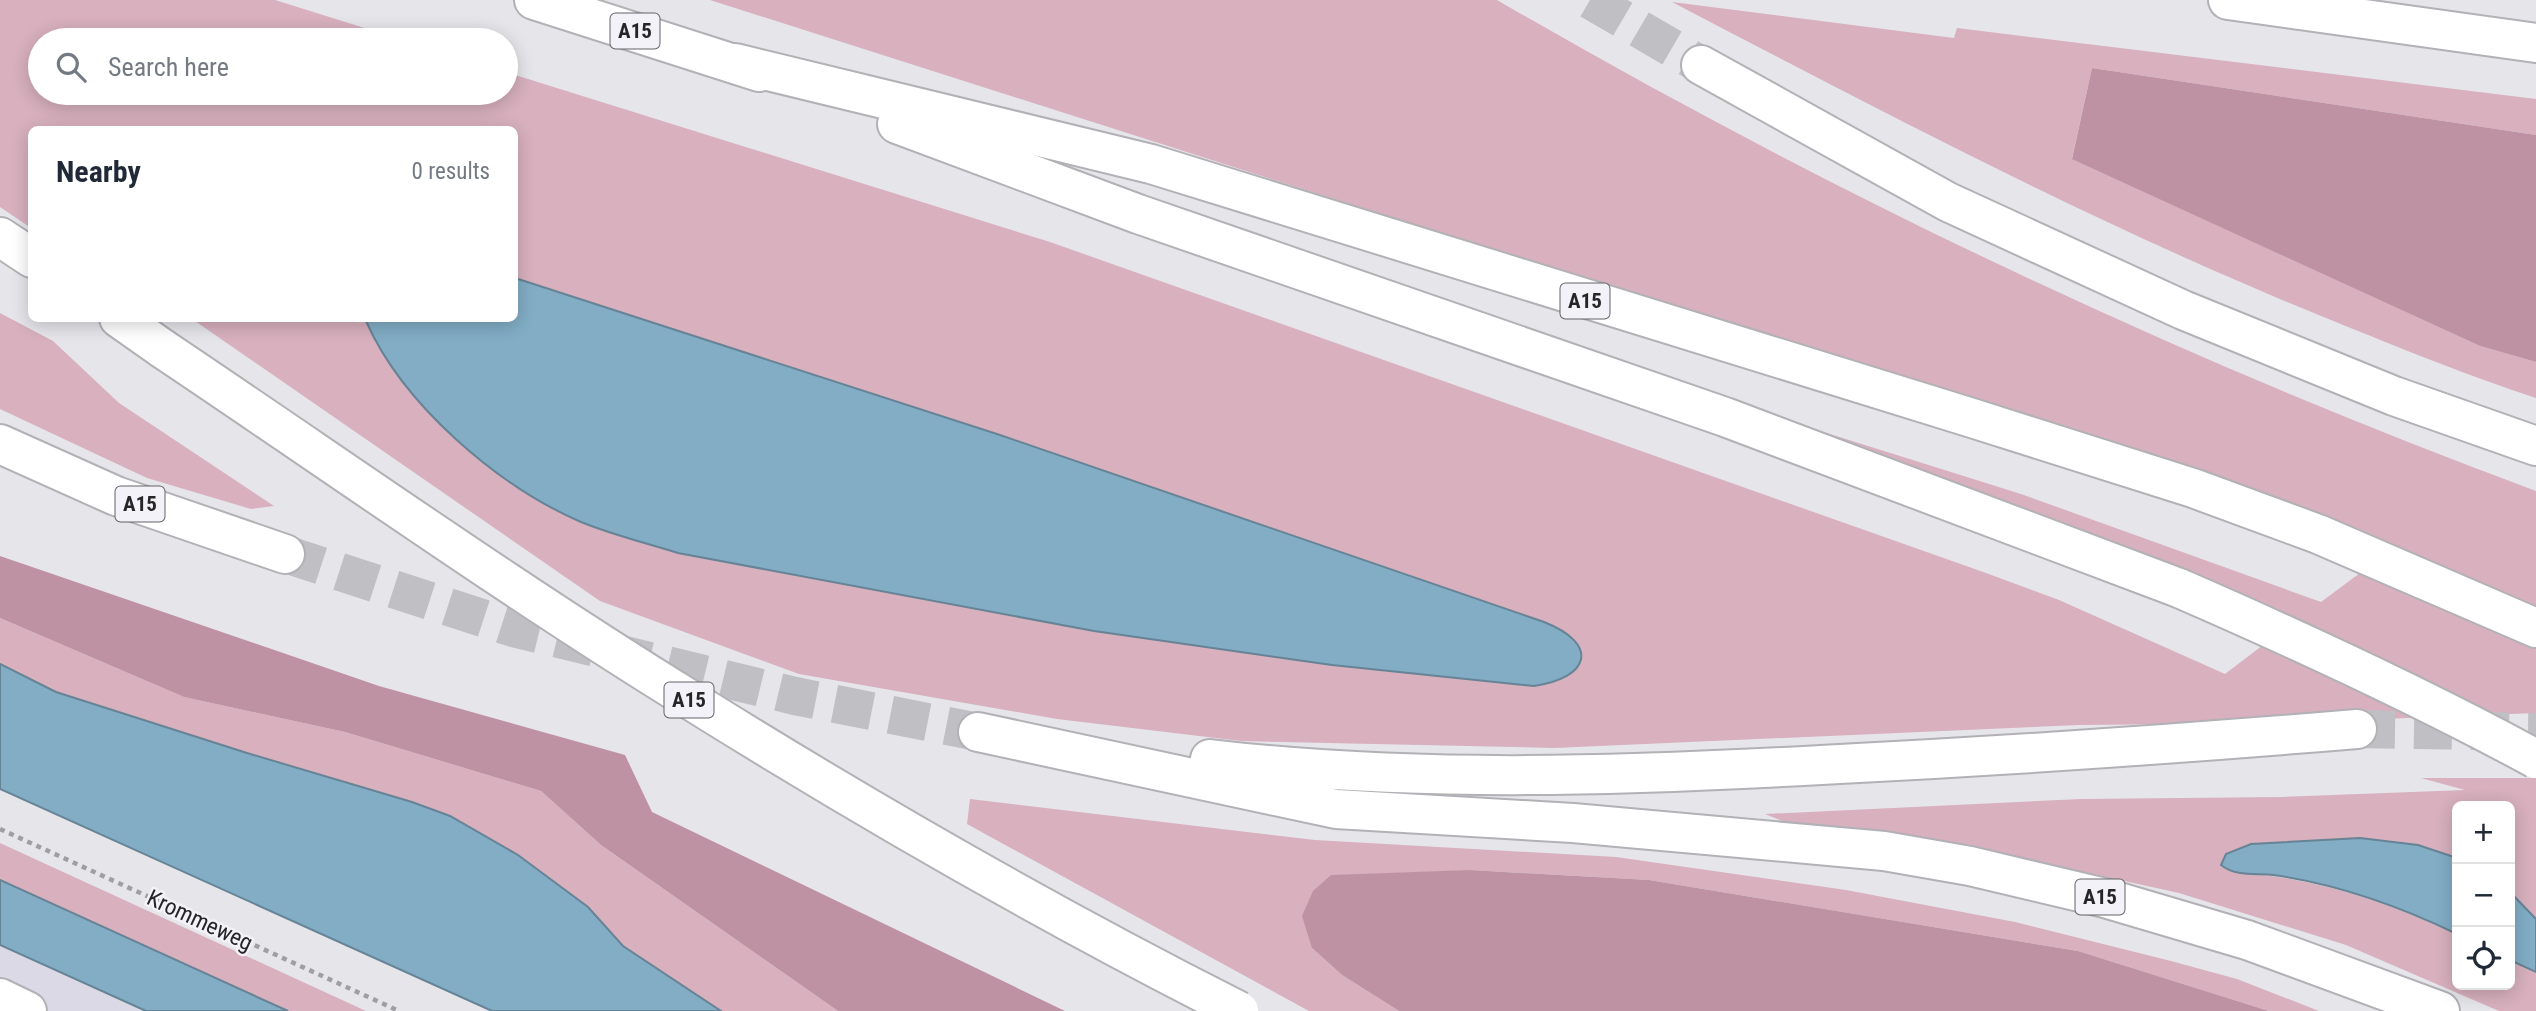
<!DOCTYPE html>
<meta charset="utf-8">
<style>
:root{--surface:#fff;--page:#f2f2f3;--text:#1f2937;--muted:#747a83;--line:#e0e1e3}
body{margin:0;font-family:"Roboto Condensed",sans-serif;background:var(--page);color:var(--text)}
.controls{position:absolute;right:21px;bottom:21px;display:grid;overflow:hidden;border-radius:10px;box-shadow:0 4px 18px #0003}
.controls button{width:63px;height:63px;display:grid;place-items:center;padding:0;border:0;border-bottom:2px solid var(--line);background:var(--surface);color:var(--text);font:35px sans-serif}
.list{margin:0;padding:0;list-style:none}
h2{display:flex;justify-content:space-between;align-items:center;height:91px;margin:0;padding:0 28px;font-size:30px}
h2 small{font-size:23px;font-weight:400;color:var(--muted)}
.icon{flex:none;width:38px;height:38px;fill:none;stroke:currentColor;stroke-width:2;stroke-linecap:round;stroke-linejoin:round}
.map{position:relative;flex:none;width:2536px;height:1011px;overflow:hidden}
.search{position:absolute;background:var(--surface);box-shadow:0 4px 18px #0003;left:28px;top:28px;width:490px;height:77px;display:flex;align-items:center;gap:18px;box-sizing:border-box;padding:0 24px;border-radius:38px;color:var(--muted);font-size:26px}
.panel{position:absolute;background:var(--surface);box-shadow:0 4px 18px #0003;left:28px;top:126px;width:490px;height:196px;border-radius:10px}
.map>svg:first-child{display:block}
.built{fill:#dbd9e6}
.green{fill:#d8b0be}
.forest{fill:#bf92a3}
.water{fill:#82adc5;stroke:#668496;stroke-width:2}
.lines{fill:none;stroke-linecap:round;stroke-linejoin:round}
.motorway-tunnel{stroke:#c0bfc3;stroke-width:38;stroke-dasharray:38 19;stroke-linecap:butt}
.minor-casing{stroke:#b2b1b6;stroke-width:42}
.motorway-casing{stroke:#b2b1b6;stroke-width:42}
.path{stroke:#9f9ea2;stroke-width:4.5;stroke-dasharray:5 5;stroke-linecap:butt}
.minor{stroke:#fff;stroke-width:38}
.motorway{stroke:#fff;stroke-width:38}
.motorway-bridge-casing{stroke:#b2b1b6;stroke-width:42;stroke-linecap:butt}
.motorway-bridge{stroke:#fff;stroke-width:38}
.labels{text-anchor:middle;stroke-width:5;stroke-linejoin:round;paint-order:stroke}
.shield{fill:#f3f2f8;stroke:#646266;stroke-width:2}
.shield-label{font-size:21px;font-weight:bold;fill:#262527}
.street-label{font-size:23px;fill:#262527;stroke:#f3f2f8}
</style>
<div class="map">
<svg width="2536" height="1011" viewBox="0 0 2536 1011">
<rect width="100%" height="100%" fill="#e6e5ea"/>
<polygon class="built" points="0,921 190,1011 0,1011"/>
<g class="green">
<path d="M 0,0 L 275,0 L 403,40 L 40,40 L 40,93 L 506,93 L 506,72 L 1050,242 L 1986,573 L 2059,600 L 2225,674 L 2288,626 L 1705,395 L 2021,494 L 2321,602 L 2391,550 L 1660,303 L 710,0 L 1497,0 C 1829,193 2177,358 2536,491 L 2536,713 L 2280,723 L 2079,725 L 1554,748 L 1241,741 L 1057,719 L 799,674 L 600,601 L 192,319 L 366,319 L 376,343 L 412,392 L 460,440 L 512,485 L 581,522 L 678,553 L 1094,631 L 1418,578 L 1000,435 L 515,278 L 514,130 L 32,130 L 31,228 L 0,207 Z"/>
<path d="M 1672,2 L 1954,38 L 1957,28 L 2536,99 L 2536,135 L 2092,68 L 2072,158 L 2480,346 L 2536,362 L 2536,398 C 2472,377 2410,352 2348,327 C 2115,234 1894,118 1672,2 Z"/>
<polygon points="0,313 53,341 119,403 274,506 251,509 147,478 0,409"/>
<polygon points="0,618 184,697 345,732 541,791 601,845 838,1011 721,1011 623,946 588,907 450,816 412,802 247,753 56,692 0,664"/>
<path d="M 2421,778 L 2536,778 L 2536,919 L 2510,892 L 2510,806 L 2457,806 L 2457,858 L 2418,845 L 2360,838 L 2241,873 C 2317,878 2388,902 2457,934 L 2457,985 L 2510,985 L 2510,960 L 2536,972 L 2536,1011 L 2499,1011 L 2346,945 L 2179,893 L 1992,852 L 1785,822 L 1765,814 L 2081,799 L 2282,797 L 2465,790 Z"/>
<polygon points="970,799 1315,840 1616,857 1846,890 2015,922 2171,961 2237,979 2319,1011 2269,1011 2078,951 1649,880 1470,870 1312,948 1342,975 1399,1011 1309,1011 967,824"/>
<polygon points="0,843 366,1011 288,1011 0,880"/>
</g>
<g class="forest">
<polygon points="2092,68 2536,135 2536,362 2480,346 2072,159"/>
<polygon points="0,556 379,686 625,755 652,812 1065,1011 838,1011 601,845 541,791 345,732 184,697 0,618"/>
<polygon points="1470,870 1649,880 2078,951 2269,1011 1399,1011 1342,975 1312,948 1302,916 1313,891 1331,875"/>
</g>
<g class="water">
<path d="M 515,278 L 1000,435 L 1544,622 C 1600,644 1590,678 1534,686 L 1332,665 L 1094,631 L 678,553 C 646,543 613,535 581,522 C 498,486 403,405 366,321 L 366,319 L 514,318 Z"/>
<polygon points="0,664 56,692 247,753 412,802 450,816 518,855 588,907 623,946 721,1011 492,1011 0,789"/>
<path d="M 2360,838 L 2418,845 L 2457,858 L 2457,934 C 2399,906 2337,884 2273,875 C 2256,873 2236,877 2221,865 L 2226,854 L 2251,844 Z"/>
<polygon points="0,880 288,1011 146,1011 0,945"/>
<polygon points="2510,892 2536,919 2536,972 2510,960"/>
</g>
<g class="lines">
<g class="motorway-tunnel">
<polyline points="1590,0 1701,65"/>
<polyline points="285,554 513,628 795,696 978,732"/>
<polyline points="2357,729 2536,732"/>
</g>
<g class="minor-casing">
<polyline id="minor" points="0,998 27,1011"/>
</g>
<g class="motorway-casing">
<g id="motorway">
<polyline points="534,0 759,72"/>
<polyline points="2228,0 2536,43"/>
<polyline points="735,63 1151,164 1972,418 2193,488 2318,534 2536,628"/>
<polyline points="1701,65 1948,202 2183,310 2394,396 2536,446"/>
<polyline points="897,124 1138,214 1725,417 2179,588"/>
<polyline points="0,237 32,258"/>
<polyline points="119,318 163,349"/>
<polyline points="0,444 116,496 285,554"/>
<polyline points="978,732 1336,809 1573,823 1884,851 1970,866 2105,898 2247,940 2440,1011"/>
<path d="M 1210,759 C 1413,783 1618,776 1821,765 C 2000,756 2178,744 2357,729"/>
</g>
</g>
<polyline class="path" points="0,829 399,1011"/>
<use href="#minor" class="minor"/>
<use href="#motorway" class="motorway"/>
<g class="motorway-bridge-casing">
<g id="motorway-bridge">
<path d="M 163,349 C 339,467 512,590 692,701 C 870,812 1051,916 1239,1011"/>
<path d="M 2179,588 C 2301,641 2420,696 2536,759"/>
</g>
</g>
<use href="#motorway-bridge" class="motorway-bridge"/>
</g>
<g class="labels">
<g class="shield">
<rect x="610.5" y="13.5" width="49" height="35" rx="5"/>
<rect x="1560.5" y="283.5" width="49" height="35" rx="5"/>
<rect x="115.5" y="486.5" width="49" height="35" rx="5"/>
<rect x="664.5" y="682.5" width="49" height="35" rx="5"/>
<rect x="2075.5" y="879.5" width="49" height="35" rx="5"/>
</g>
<g class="shield-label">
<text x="635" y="38">A15</text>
<text x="1585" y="308">A15</text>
<text x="140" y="511">A15</text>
<text x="689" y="707">A15</text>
<text x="2100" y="904">A15</text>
</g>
<g class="street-label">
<text transform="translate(200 920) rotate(25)" y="8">Krommeweg</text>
</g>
</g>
</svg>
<div class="controls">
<button>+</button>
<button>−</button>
<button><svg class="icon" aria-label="locate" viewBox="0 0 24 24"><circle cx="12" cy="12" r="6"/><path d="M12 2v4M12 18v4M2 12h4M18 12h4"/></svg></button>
</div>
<div class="search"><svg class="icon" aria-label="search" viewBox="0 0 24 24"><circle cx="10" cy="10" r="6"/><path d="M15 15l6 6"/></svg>Search here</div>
<section class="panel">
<h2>Nearby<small>0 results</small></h2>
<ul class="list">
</ul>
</section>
</div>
